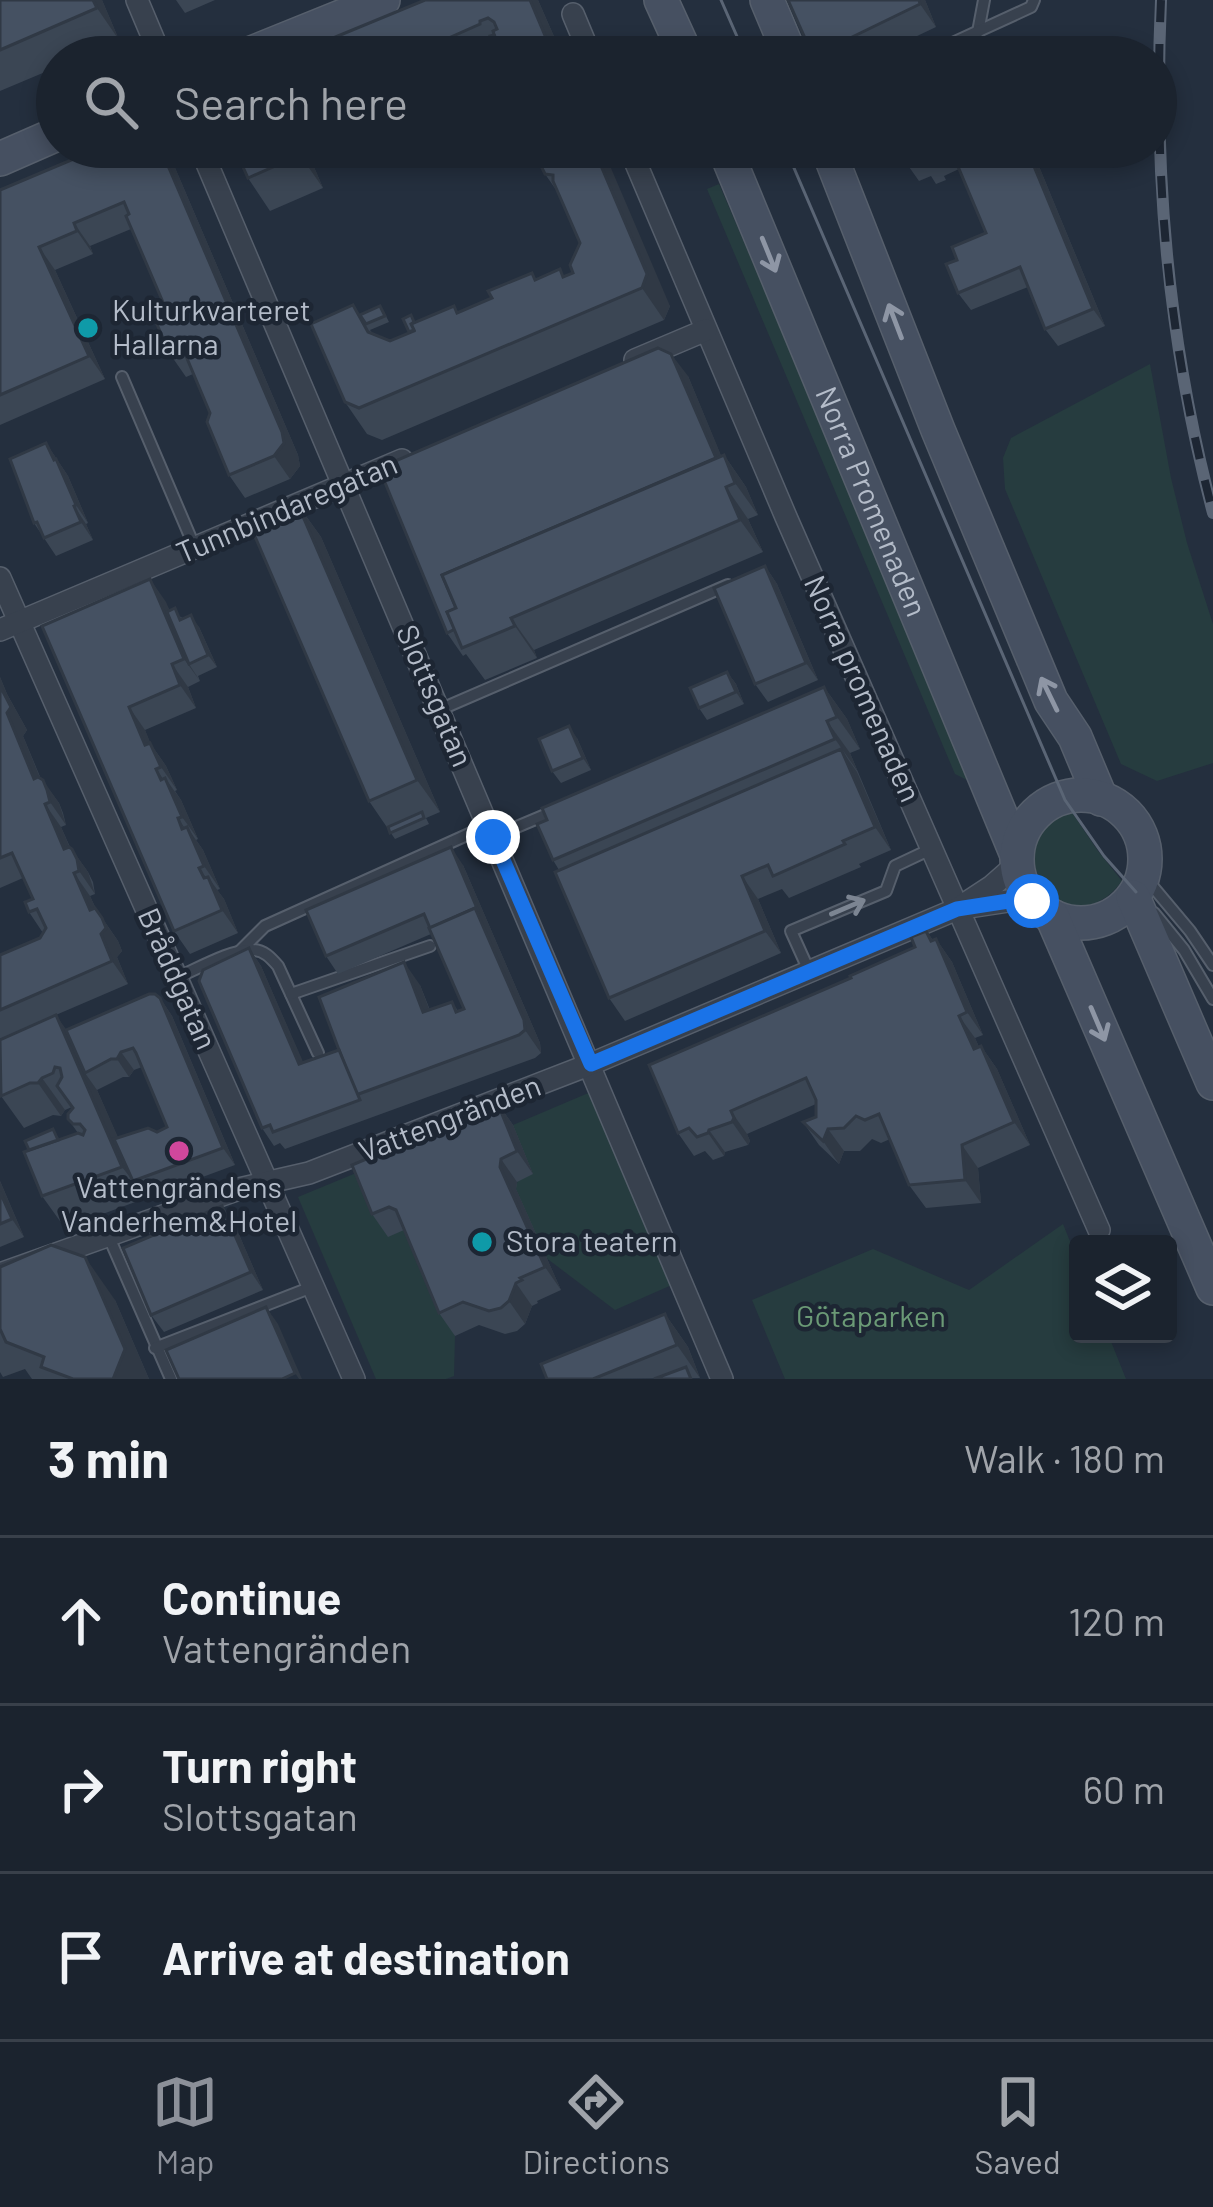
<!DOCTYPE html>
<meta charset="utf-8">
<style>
:root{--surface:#1b232e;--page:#242b36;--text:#f1f3f6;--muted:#a0a4aa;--line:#39404a;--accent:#8c9099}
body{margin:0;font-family:Barlow,sans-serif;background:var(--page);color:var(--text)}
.controls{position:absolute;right:36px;bottom:36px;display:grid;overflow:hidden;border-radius:12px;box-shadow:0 6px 18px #0003}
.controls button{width:108px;height:108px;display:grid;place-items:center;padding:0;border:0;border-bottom:3px solid var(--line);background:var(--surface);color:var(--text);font:60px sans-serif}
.stop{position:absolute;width:36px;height:36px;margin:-27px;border:9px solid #1a73e8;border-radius:50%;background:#fff}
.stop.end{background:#1a73e8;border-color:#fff;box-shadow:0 3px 12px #0008}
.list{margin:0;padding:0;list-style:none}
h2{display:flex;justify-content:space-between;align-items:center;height:156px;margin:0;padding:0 48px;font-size:51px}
h2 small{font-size:39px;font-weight:400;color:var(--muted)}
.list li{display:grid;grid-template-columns:78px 1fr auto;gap:36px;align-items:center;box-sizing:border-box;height:168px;padding:0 48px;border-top:3px solid var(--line)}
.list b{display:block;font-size:45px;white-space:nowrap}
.list p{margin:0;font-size:39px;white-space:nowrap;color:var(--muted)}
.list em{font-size:39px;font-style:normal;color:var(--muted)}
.icon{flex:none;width:66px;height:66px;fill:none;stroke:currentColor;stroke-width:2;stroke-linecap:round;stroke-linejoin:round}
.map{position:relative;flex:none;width:1213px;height:1379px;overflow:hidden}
.search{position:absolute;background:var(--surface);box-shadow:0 6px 18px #0003;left:36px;right:36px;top:36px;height:132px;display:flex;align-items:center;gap:30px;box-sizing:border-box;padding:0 42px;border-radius:66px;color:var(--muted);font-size:45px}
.sheet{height:660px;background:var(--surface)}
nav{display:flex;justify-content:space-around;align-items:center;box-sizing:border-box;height:168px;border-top:3px solid var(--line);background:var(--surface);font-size:33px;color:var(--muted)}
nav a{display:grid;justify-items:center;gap:6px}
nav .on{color:var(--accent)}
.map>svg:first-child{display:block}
.green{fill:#263c3f}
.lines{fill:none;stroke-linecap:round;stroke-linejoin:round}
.lane-casing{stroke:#565f6c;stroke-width:14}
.street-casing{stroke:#565f6c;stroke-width:24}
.secondary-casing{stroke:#565f6c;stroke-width:36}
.lane{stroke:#38414e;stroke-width:10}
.street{stroke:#38414e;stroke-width:21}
.secondary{stroke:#465061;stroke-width:33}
.tram{stroke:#5a6575;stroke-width:3}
.rail-casing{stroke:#5a6575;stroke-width:12}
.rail{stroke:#1d2633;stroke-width:8;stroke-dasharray:22;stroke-linecap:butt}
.wall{fill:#3b4654;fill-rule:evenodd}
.shaded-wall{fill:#303945}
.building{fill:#455162;stroke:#303945;stroke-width:3}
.oneway{stroke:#8e96a5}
.oneway2{stroke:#7c8592}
.route{stroke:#1a73e8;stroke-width:15}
.culture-dot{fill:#0f9aa8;stroke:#1d2633;stroke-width:4.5}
.hotel-dot{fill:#d1479c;stroke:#1d2633;stroke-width:4.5}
.labels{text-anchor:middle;stroke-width:9;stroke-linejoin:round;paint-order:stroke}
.poi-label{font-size:30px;fill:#b4bcc9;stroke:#1d2633;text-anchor:start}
.street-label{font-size:30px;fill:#b4bcc9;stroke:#1d2633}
.park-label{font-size:30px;fill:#6b9a76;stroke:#1d2633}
</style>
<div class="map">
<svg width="1213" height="1379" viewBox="0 0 1213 1379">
<rect width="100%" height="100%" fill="#242f3e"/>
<g class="green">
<polygon points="719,184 975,780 967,780 955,774 707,189"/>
<polygon points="1150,364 1171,478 1187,543 1213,624 1213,763 1157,781 1121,764 1005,489 1003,458 1011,438"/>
<path d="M 1071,811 L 1098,851 L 1122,881 C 1066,956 986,840 1071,811 Z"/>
<polygon points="593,1091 674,1284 615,1310 545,1257 515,1187 518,1181 513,1125"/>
<polygon points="361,1171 405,1230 455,1336 454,1376 446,1379 376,1379 298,1197"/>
<polygon points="1063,1224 1078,1261 1078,1334 1108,1334 1126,1379 785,1379 752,1300 873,1249 969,1290"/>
</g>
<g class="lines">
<g class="lane-casing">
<g id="lane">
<polyline points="978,32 984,0"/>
<polyline points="922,57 1031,7 1034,0"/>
<polyline points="122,377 195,548"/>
<polyline points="439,710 728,585"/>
<polyline points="493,837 557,810"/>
<polyline points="1143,875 1190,931 1213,965"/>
<polyline points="1154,913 1184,950 1213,999"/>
<polyline points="240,951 265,926 489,825"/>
<polyline points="810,973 791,931 886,891 895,866 931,849"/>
<path d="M 176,978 C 195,970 234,948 253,950 C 264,950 271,958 278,966 L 318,1053"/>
<polyline points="291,994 430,946"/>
<polyline points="108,1235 171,1379"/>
<polyline points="155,1348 312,1287"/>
</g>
</g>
<g class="street-casing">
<g id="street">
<polyline points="137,0 161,57"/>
<polyline points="573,14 591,57"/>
<polyline points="200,147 722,1379"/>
<polyline points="629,147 786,517 1099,1230"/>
<polyline points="635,360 706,330"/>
<polyline points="0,578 354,1379"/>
<polyline points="0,630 402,460"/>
<polyline points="969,907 1015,900 1032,901"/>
<polyline points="0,1274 239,1189 309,1173 591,1064 957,909 992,886 1017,864"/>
</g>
</g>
<g class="secondary-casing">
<g id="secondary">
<polyline points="661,0 687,57"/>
<polyline points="767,0 791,57"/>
<polyline points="242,57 383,0"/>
<path id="s1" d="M 724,147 L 1017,855"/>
<polyline points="827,147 938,430 1051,701 1075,737 1101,799"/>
<polyline points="0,159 57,134"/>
<circle cx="1081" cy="859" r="64"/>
<polyline points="1133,897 1213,1083"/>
<polyline points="1052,916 1213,1288"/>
</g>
</g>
<use href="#lane" class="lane"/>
<use href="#street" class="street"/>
<use href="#secondary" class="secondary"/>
<g class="tram">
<polyline points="721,0 746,57"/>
<polyline points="785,147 1065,800 1104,856 1136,892"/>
</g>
<g class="rail-casing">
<path id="rail" d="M 1161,0 C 1153,175 1168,343 1213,513"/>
</g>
<use href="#rail" class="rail"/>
</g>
<g class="wall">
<polygon points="0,0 102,0 119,40 80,57 57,57 57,67 0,91"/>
<polygon points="176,0 215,0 185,13"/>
<polygon points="425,0 538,0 563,57 287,57"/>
<polygon points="788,0 925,0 936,27 873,57 814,57"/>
<polygon points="234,147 320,147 314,149 311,160 323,188 270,211 248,178"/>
<polygon points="900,147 1031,147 1105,326 1058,346 1045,329 1028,287 971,310 958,293 957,260 986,233 959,169 944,176 946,180 936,184 931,176 919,181 907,164"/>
<polygon points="173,163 298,455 300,466 290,479 245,498 229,475 210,413 193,374 186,377 170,354 165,307 131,229 90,246 93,254 55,270 105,379 0,425 0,190"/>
<polygon points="544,163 670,306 664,320 382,440 367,434 345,402 353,305 360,315 384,312 389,322 370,330 373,334 390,341 410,333 416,322 458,312 536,279 565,276 573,273 580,243 559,194 545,174"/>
<polygon points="688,376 721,456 724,455 746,487 758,515 748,519 763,552 534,650 537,658 485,680 466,654 463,656 447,633"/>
<polygon points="46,443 68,476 88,523 86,524 93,540 56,556 34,523"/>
<polygon points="298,505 321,537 440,812 426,818 429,824 395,839 369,801"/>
<polygon points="765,566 777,584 818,680 768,702 755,684"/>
<polygon points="150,579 170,611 199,627 217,667 198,676 200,681 188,687 196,708 145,730 150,743 166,766 177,790 175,791 181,800 198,839 196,840 203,850 220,889 217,890 224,899 238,933 190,954 174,931 42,626"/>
<polygon points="727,672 736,684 744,704 707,720 699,708"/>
<polygon points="0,677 7,694 27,730 23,736 41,779 59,803 63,813 66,825 61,827 70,847 88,872 93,882 95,894 90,896 96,909 118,941 122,951 117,957 128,984 0,1039 0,955 40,938 43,933 29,912 33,899 23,878 0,888"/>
<polygon points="824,687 847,719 860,749 850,753 891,850 859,864 861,867 789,898 782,889 758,899 781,953 625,1021 609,998 559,870 553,860"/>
<polygon points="577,738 591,770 561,783 552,771"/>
<polygon points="463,865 540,1043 541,1053 535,1058 285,1149 280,1143 274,1146 262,1128 249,948 261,966 303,1063 339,1050 420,985 430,1010 452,1002 458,1011 464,1009 431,934 338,974 326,956"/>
<polygon points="926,931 933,940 936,939 952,962 983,1035 975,1038 979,1047 981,1046 997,1069 1030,1145 978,1168 981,1203 926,1208 909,1185 890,1139 881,1143 872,1139 860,1151 844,1151 839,1164 819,1145 803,1122 816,1117 816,1104 747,1134 750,1141 748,1145 725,1152 724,1156 713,1160 705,1151 694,1156 678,1133 851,978 915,947"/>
<path d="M 160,998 L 172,1016 L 235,1165 L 65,1228 L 42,1196 L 29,1150 L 53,1129 L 59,1139 L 78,1133 L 68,1119 L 73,1109 L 72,1107 L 65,1110 L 61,1116 L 53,1115 L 24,1128 L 1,1096 L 66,1030 ZM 142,1067 L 167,1127 L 157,1132 L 118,1138 L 97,1090 L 123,1077 L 129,1077 L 134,1070 Z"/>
<polygon points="497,1102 513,1125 533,1174 517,1182 516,1189 561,1290 537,1301 538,1303 532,1306 525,1324 517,1331 505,1334 479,1325 455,1336 439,1313 404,1230 388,1237 372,1214 473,1112"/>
<polygon points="0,1181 24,1237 0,1247"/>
<polygon points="222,1206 234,1223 263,1290 164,1332 151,1315"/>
<polygon points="0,1267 115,1300 149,1379 32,1379 25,1369 3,1377 0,1372"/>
<polygon points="665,1314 688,1347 700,1378 547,1379"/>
</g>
<g class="shaded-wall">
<polygon points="93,0 102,0 119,40 97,8"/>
<polygon points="530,0 538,0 563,57 554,57"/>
<polygon points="919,0 925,0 936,27 920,4"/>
<polygon points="160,147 162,147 173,163 298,455 300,466 290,479 274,456"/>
<polygon points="297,147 312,147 314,149 311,160 323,188 300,155"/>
<polygon points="593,147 602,147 670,306 664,320 642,288"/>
<polygon points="1026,147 1031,147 1105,326 1093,309"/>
<polygon points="74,223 90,246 93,254 77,231"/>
<polygon points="39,247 55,270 105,379 89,356"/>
<polygon points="671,354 688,376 733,484 720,469"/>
<polygon points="46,443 68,476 88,523 76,505"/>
<polygon points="724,455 746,487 758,515 735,483"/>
<polygon points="726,487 748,519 763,552 740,520"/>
<polygon points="298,505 321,537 440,812 417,780"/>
<polygon points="74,506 86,524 93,540 81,522"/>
<polygon points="765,566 777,584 818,680 806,663"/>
<polygon points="150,579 166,602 192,662 189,664 200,681 184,659"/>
<polygon points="191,615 199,627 217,667 208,655"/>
<polygon points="511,618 534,650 537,658 515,626"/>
<polygon points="172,664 188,687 196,708 180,685"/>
<polygon points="727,672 736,684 744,704 736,692"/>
<polygon points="0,677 7,694 27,730 23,736 49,800 43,780 59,803 66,825 34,779 7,713 0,690"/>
<polygon points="824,687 847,719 860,749 837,717"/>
<polygon points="129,707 145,730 161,768 145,745"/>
<polygon points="827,721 850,753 858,772 835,739"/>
<polygon points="569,726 577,738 591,770 583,758"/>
<polygon points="150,743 166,766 177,790 161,767"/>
<polygon points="841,749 857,772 891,850 875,827"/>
<polygon points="156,769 171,790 165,778 181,800 198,839 182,817"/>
<polygon points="45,804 61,827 79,869 72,849 88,872 95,894 64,849"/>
<polygon points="178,818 192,839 187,827 203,850 220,889 204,866"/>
<polygon points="451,847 463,865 540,1043 541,1053 525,1030"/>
<polygon points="199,868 212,886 208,877 224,899 238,933 222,910"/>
<polygon points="74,873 90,896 105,929 102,918 118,941 122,951 117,957 128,984 112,961"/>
<polygon points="742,876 758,899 781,953 765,931"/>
<polygon points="926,931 942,953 936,939 952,962 983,1035 967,1012"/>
<polygon points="249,948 261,966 312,1082 299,1064"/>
<polygon points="404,962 420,985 439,1035 423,1012"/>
<polygon points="160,998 172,1016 235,1165 223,1148"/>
<polygon points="56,1015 79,1048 85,1073 97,1090 137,1180 133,1181 122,1167"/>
<polygon points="959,1016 975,1038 990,1072 974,1049"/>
<polygon points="981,1046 997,1069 1030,1145 1014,1122"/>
<polygon points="121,1052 134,1070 129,1077 117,1059"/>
<polygon points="42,1078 65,1110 61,1116 38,1083"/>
<polygon points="497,1102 513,1125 533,1174 517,1151"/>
<polygon points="731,1111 747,1134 750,1141 748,1145 732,1122"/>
<polygon points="828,1129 844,1151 839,1164 823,1141"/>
<polygon points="709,1130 725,1152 724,1156 708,1133"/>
<polygon points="962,1145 978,1168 981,1203 965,1180"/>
<polygon points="501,1159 517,1182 516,1189 561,1290 545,1267 500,1167"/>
<polygon points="0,1181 24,1237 12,1219 0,1192"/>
<polygon points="222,1206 234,1223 263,1290 251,1272"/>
<polygon points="85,1257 115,1300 149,1379 113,1379"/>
<polygon points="516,1283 532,1306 525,1324 509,1301"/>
<polygon points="266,1307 278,1324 302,1379 299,1379 295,1373"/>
<polygon points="665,1314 688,1347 700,1378 677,1345"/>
</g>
<g class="building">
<polygon points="0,0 93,0 97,8 0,50"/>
<polygon points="425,0 530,0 554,57 503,57 494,34 493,31 497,29 494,22 488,18 480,21 480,24 442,41 446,52 434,57 287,57"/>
<polygon points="788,0 919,0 920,4 813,56"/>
<polygon points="494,35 503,57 453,57 491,39 490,36"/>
<polygon points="102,147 160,147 282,432 284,443 274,456 229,475 207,422 210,413 183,349 170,354 152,313 165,307 126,216 129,214 124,202 74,223 77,231 39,247 89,356 0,395 0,190"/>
<polygon points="234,147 297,147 300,155 248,178"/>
<polygon points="538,147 593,147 647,274 642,288 359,408 345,402 311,324 353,305 368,332 390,341 414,331 411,324 454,306 457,313 492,298 488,291 532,273 535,280 560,269 563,277 573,273 570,265 580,243 553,181 553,175 545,174 541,166 544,163"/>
<polygon points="900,147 1026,147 1093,309 1045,329 1020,267 958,293 946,264 957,260 952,247 986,233 951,150 931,158 933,162 924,166 921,158 907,164"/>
<polygon points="380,306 385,316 366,324 360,315"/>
<polygon points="411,315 414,322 411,324 414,330 409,332 403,319"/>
<polygon points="658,348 671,354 716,458 442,575 456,608 447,612 455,629 447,633 379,468"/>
<polygon points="46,443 54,460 56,459 76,505 74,506 81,522 44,538 37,522 34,523 10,459"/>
<polygon points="724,455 735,483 726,487 740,520 511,618 515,626 462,648 447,612 456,608 442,575"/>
<polygon points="298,505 417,780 369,801 250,525"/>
<polygon points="765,566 806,663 755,684 714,588"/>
<polygon points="150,579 184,659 172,664 180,685 129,707 145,745 150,743 161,767 156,769 161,780 165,778 182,817 178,818 182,829 187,827 204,866 199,868 204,878 208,877 222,910 174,931 42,626"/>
<polygon points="175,608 180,620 191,615 208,655 189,664 167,612"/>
<polygon points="727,672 736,692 699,708 690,688"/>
<polygon points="0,686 11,707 7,713 34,779 38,777 43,780 47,790 50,802 45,804 64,849 69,847 72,849 77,859 79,871 74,873 90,910 95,908 102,918 106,928 101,934 112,961 0,1010 0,955 40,938 46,928 37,909 29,912 25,902 33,899 12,853 0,858"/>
<polygon points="824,687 837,717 827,721 835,739 553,860 537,824 547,820 542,808"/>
<polygon points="569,726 583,758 552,771 539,739"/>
<polygon points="841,749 875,827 843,841 845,844 773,876 768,865 742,876 765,931 609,998 555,872"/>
<polygon points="422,812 424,818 390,833 388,827"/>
<polygon points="451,847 479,913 475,908 430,928 424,914 326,956 306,910"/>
<polygon points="475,908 524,1020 525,1030 519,1035 356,1095 319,997 404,962 423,1012 452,1002 456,1012 464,1009 429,928"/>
<polygon points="926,931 931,941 936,939 967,1012 959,1016 974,1049 981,1046 1014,1122 962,1145 965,1180 909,1185 879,1114 865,1120 856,1116 844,1128 828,1129 823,1141 803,1122 816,1117 816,1100 806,1078 731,1111 734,1118 732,1122 709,1130 708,1133 697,1137 689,1128 678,1133 649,1065 851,978 850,976 915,947 911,937"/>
<polygon points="249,948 299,1064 339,1050 360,1100 273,1132 270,1125 262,1128 199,981 203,970"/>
<polygon points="149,994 155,994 160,998 223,1148 133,1181 114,1139 148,1128 157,1132 167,1127 136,1053 133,1048 121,1052 117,1059 111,1059 85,1073 66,1030"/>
<polygon points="56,1015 122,1167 42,1196 24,1152 78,1133 83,1135 85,1130 80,1124 73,1124 68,1119 68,1114 73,1108 57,1086 62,1077 60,1068 55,1067 53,1073 42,1078 38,1083 30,1083 1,1096 0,1040"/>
<polygon points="497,1102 517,1151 501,1159 500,1167 545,1267 520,1278 522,1280 516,1283 509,1301 501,1308 489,1311 463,1302 439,1313 396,1210 389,1207 372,1214 352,1165 376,1155 382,1145 393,1147 456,1120 463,1110 473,1112"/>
<polygon points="53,1129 58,1140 29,1150 25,1141"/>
<polygon points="0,1192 12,1219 0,1224"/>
<polygon points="222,1206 251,1272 151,1315 123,1248"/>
<polygon points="51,1245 85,1257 125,1349 113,1379 73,1379 41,1367 44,1357 6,1342 0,1329 0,1267"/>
<polygon points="266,1307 295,1373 282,1379 179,1379 166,1350"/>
<polygon points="665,1314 677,1345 593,1379 547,1379 541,1364"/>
<polygon points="686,1367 691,1379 654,1379"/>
</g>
<defs><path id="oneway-shaft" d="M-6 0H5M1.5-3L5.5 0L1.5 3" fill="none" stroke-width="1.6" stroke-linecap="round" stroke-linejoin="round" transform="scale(3)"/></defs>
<g class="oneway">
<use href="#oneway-shaft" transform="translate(769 255) rotate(68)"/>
<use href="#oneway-shaft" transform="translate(895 321) rotate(-111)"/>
<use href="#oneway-shaft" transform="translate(1049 694) rotate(-116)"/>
<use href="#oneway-shaft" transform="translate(1098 1024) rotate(67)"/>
</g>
<use class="oneway2" href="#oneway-shaft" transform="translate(848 907) rotate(-23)"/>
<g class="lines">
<polyline class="route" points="493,837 591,1064 957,909 1015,900 1032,901"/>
</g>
<g class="culture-dot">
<circle cx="88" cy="328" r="12"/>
<circle cx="482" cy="1242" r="12"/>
</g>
<circle class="hotel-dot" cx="179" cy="1151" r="12"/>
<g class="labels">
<g class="poi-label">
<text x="112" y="321">Kulturkvarteret<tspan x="112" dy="34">Hallarna</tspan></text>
<text x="179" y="1198" text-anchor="middle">Vattengrändens<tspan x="179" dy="34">Vanderhem&amp;Hotel</tspan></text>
<text x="506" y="1252">Stora teatern</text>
</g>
<g class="street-label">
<text dy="10" stroke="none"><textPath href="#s1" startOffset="384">Norra Promenaden</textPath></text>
<text transform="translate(287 509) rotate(-23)" y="10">Tunnbindaregatan</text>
<text transform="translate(862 689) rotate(66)" y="10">Norra promenaden</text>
<text transform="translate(434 696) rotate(67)" y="10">Slottsgatan</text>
<text transform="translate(177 979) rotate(66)" y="10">Bråddgatan</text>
<text transform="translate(450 1119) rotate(-21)" y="10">Vattengränden</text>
</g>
<g class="park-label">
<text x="871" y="1327">Götaparken</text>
</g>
</g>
</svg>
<div class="controls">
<button><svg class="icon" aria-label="layers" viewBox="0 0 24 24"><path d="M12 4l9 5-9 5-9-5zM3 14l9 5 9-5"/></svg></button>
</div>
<div class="stop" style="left:1032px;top:901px"></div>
<div class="stop end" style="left:493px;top:837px"></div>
<div class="search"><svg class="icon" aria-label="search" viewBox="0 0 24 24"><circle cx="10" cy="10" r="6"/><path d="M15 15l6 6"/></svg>Search here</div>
</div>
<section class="sheet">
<h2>3 min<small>Walk · 180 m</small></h2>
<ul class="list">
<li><svg class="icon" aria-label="ahead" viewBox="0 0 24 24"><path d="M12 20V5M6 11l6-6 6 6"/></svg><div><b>Continue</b><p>Vattengränden</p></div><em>120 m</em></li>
<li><svg class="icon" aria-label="right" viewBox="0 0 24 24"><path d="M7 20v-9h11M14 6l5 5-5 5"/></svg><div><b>Turn right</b><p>Slottsgatan</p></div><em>60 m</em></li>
<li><svg class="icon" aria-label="arrive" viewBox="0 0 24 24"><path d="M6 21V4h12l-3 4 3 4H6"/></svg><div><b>Arrive at destination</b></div></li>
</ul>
</section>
<nav>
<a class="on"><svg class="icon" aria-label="map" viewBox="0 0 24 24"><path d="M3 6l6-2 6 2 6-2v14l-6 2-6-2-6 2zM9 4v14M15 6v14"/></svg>Map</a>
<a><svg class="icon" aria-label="directions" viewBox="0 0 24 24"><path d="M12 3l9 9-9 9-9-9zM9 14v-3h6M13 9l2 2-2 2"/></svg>Directions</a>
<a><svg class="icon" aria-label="saved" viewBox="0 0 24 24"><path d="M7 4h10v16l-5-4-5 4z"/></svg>Saved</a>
</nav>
